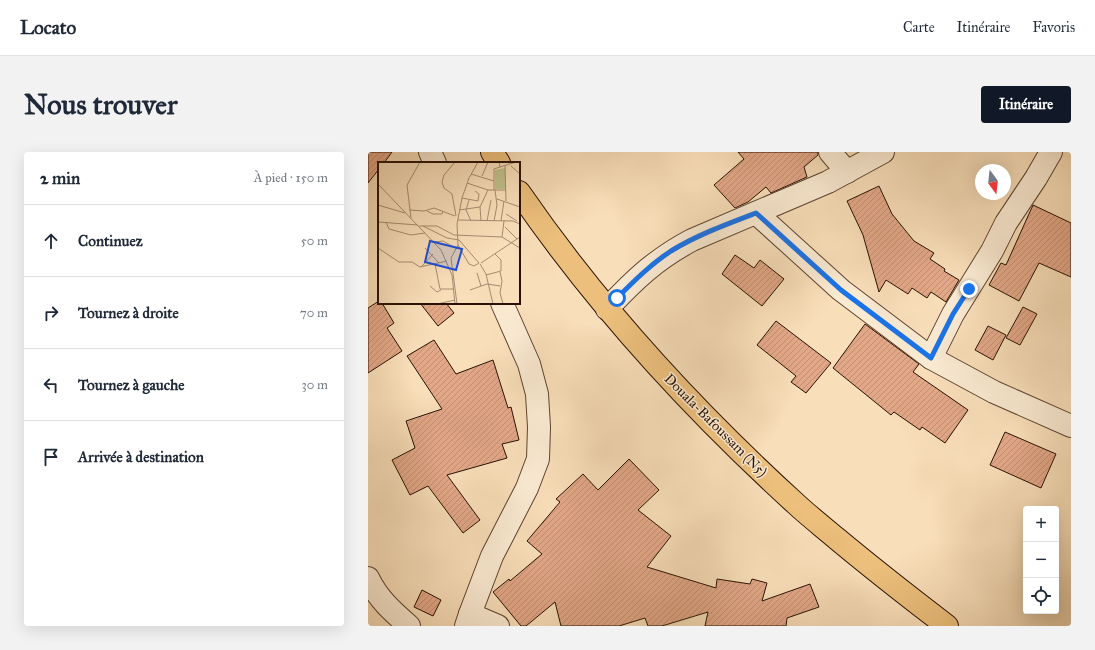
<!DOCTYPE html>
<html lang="fr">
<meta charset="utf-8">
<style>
:root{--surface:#fff;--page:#f2f2f3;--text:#1f2937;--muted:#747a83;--line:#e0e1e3;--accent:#111827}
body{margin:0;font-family:"IM FELL Great Primer",serif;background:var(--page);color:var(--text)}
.controls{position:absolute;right:12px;bottom:12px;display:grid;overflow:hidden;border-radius:4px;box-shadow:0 4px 16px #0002}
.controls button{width:36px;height:36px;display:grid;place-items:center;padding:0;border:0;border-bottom:1px solid var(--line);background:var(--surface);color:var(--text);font:20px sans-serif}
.compass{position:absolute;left:607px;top:12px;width:36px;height:36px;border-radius:50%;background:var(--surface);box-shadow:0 4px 16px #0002;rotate:165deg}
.stop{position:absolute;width:12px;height:12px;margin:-9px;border:3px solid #1a73e8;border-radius:50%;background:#fff}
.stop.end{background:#1a73e8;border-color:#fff;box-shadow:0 1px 4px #0008}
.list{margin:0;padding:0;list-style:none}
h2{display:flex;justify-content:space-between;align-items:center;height:52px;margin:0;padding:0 16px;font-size:17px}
h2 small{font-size:13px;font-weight:400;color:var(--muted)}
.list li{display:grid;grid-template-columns:26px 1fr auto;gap:12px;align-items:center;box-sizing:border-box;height:72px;padding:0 16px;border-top:1px solid var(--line)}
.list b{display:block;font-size:15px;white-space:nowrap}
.list em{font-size:13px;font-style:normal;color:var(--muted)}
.icon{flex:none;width:22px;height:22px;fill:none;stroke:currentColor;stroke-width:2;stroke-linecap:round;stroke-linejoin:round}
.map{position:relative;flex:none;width:703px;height:474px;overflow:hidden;border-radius:4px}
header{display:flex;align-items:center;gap:24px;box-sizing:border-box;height:56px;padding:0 20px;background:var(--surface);border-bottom:1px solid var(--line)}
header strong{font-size:19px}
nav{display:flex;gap:22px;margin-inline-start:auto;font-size:14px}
.intro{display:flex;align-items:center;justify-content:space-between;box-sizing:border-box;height:96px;padding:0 24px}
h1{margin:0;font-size:28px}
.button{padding:10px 18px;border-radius:4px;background:var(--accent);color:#fff;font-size:14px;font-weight:700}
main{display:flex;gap:24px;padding:0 24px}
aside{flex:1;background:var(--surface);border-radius:4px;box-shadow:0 4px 16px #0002}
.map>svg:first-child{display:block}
.building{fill:url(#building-hatch);stroke:#281102}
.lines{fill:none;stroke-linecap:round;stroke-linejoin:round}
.street-casing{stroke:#5c4430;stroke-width:24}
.highway-casing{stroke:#281102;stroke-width:24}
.street{stroke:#faead2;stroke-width:22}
.highway{stroke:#ecbf7c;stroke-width:22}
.route{stroke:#1a73e8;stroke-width:5}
.labels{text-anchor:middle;stroke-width:3;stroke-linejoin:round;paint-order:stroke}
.street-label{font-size:14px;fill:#281102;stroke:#faead2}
.inset-road{fill:none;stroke:#a58c70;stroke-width:1}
.view{fill:#1d4ed8;fill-opacity:0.15;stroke:#1d4ed8;stroke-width:2}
.inset-edge{fill:none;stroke:#281102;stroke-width:2}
</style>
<header>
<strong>Locato</strong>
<nav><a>Carte</a><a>Itinéraire</a><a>Favoris</a></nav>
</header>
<div class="intro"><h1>Nous trouver</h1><a class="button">Itinéraire</a></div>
<main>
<aside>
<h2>2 min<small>À pied · 150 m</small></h2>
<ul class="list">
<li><svg class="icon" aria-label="ahead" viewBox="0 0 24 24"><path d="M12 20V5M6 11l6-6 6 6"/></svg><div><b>Continuez</b></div><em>50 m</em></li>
<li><svg class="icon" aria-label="right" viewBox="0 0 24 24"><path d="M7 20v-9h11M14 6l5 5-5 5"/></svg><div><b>Tournez à droite</b></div><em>70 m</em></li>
<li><svg class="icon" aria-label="left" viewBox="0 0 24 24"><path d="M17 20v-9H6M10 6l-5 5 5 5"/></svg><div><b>Tournez à gauche</b></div><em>30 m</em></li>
<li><svg class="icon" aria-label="arrive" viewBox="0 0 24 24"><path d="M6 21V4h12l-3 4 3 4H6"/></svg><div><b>Arrivée à destination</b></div></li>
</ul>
</aside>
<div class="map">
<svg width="703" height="474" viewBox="0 0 703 474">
<defs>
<pattern id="building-hatch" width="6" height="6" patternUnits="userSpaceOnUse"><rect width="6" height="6" fill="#e2a787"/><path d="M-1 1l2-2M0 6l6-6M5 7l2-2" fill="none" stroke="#c28f73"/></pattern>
</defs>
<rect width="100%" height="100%" fill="#f8deb9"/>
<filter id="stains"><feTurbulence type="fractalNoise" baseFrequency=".005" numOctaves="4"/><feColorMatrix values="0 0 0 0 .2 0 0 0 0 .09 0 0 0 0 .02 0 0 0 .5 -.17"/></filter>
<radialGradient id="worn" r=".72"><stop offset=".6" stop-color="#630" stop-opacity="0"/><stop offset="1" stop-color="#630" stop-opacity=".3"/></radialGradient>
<g class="building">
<polygon points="0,0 24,0 16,11 11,11 11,17 0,31"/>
<polygon points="370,0 450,0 450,3 436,15 439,25 403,41 398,35 380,50 367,56 346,33 376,7"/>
<polygon points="511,34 524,62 546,89 566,101 562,107 577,117 576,119 591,128 578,150 563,140 559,146 544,136 540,142 518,128 511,140 495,83 479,49"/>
<polygon points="665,53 703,71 703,125 671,111 651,149 621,133 633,111 638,113"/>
<polygon points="367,103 386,116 392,108 416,127 394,154 354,122"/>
<polygon points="11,149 11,151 14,151 26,171 19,176 34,199 0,221 0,156"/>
<polygon points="52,151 78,151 86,161 70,174"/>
<polygon points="655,155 669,162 652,193 638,186"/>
<polygon points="408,169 463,211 438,241 423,230 428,224 389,193"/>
<polygon points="497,172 551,212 545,220 600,258 577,291 554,275 552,278 526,260 523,263 465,216"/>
<polygon points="620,174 638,183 625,208 607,198"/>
<polygon points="66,188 88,222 125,208 140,256 143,255 151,288 134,292 139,306 79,323 112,368 95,381 60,334 42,343 24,308 47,296 38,269 74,257 39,204"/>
<polygon points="637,280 688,302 673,336 622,313"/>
<polygon points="261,307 291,338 270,358 303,384 279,415 348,436 349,427 382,432 384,427 399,431 394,449 442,432 451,455 419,466 418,474 337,474 340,460 294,474 280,474 277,466 251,474 193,474 187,450 158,474 153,474 125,440 141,427 142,429 174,402 159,389 192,350 188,347 215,322 230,338"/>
<polygon points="54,438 73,448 65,464 46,455"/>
</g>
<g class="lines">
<g class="street-casing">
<g id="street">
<polyline points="62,0 67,11"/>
<polyline points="462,0 479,20"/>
<polyline points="388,61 473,138 563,206 626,240 703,274"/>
<path d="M 239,157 C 266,128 288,107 324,88 L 460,30 L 515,0"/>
<polyline points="563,206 585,162 624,99 638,71 668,26 683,0"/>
<path d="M 0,426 C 10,447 24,459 41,474"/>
<polyline points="102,462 130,474"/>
<polyline points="98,474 102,462 124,404 159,336 170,307 171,275 169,242 161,212 134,151"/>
</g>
</g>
<g class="highway-casing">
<g id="highway">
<polyline points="124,0 131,11"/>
<path d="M 151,40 C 230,155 325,258 428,352 C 441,364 455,375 468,386 C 504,416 541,445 579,474"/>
</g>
</g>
<use href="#street" class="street"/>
<use href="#highway" class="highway"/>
</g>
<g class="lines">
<path class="route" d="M 249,146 C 266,129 283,112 303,99 C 329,83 359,72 388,61 L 473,138 L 563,206 L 585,162 L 601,137"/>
</g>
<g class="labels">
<g class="street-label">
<text transform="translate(348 273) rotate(45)" y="5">Douala-Bafoussam (N5)</text>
</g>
</g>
<g transform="translate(10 10)">
<rect width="142" height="142" fill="#f8deb9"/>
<path d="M 127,6 L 128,27 L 117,27 L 117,8 Z" fill="#c0c08c"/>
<path class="inset-road" d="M 77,0 L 66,13 L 64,20 L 66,26 L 74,32 L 78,54M 121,0 L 122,5 L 138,0M 127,4 L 128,39M 133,4 L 142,12M 93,12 L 116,19M 104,14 L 110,0M 89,21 L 110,28 L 128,28M 0,22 L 63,88 L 74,113 L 77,142M 116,28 L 116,7 L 122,5M 84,36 L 100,39 L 101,32 L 97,29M 119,37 L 142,45M 91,38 L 88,48 L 93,59M 0,43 L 27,51M 102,45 L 103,59M 31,48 L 46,49 L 56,46 L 77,54M 81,48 L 102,45 L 110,28M 49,49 L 55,52 L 64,52 L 65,49M 128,52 L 139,59M 33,56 L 29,23 L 42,0M 80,58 L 135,59 L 142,62M 109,59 L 113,38M 116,59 L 119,43 L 117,28M 123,59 L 126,39M 0,60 L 40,63M 8,60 L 11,67 L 33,73 L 47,71M 41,64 L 59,64 L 76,73 L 124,75 L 142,86M 45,64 L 69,76 L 81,78 L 101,101M 127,65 L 139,77M 124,75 L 126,59M 57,80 L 65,79 L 79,87M 80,83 L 91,102 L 96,104 L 101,101M 0,86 L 21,100 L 34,100 L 42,105 L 69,99M 47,86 L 61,101M 103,101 L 142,75M 57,102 L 62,127 L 76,127M 102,102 L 108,112 L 115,142M 44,104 L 55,92M 122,110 L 124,119 L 122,131 L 125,142M 99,111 L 103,124M 108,113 L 123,109 L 123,98 L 117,92M 52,124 L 59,130 L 63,128M 92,128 L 109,122 L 122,124M 59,142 L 77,138M 79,142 L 73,96 L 80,83 L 79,62 L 84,36 L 91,16 L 100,0"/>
<path class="view" d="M 52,79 L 84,87 L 78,108 L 47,100 Z"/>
<rect width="142" height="142" class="inset-edge"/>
</g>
<rect width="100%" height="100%" filter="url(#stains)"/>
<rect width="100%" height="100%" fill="url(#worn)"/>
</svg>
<div class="controls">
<button>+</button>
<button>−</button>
<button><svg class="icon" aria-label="locate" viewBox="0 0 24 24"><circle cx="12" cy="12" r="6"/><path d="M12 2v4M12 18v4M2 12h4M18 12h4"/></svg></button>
</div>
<svg class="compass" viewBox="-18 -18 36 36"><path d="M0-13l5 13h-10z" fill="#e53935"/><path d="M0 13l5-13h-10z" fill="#747a83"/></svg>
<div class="stop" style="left:249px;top:146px"></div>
<div class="stop end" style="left:601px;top:137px"></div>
</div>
</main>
